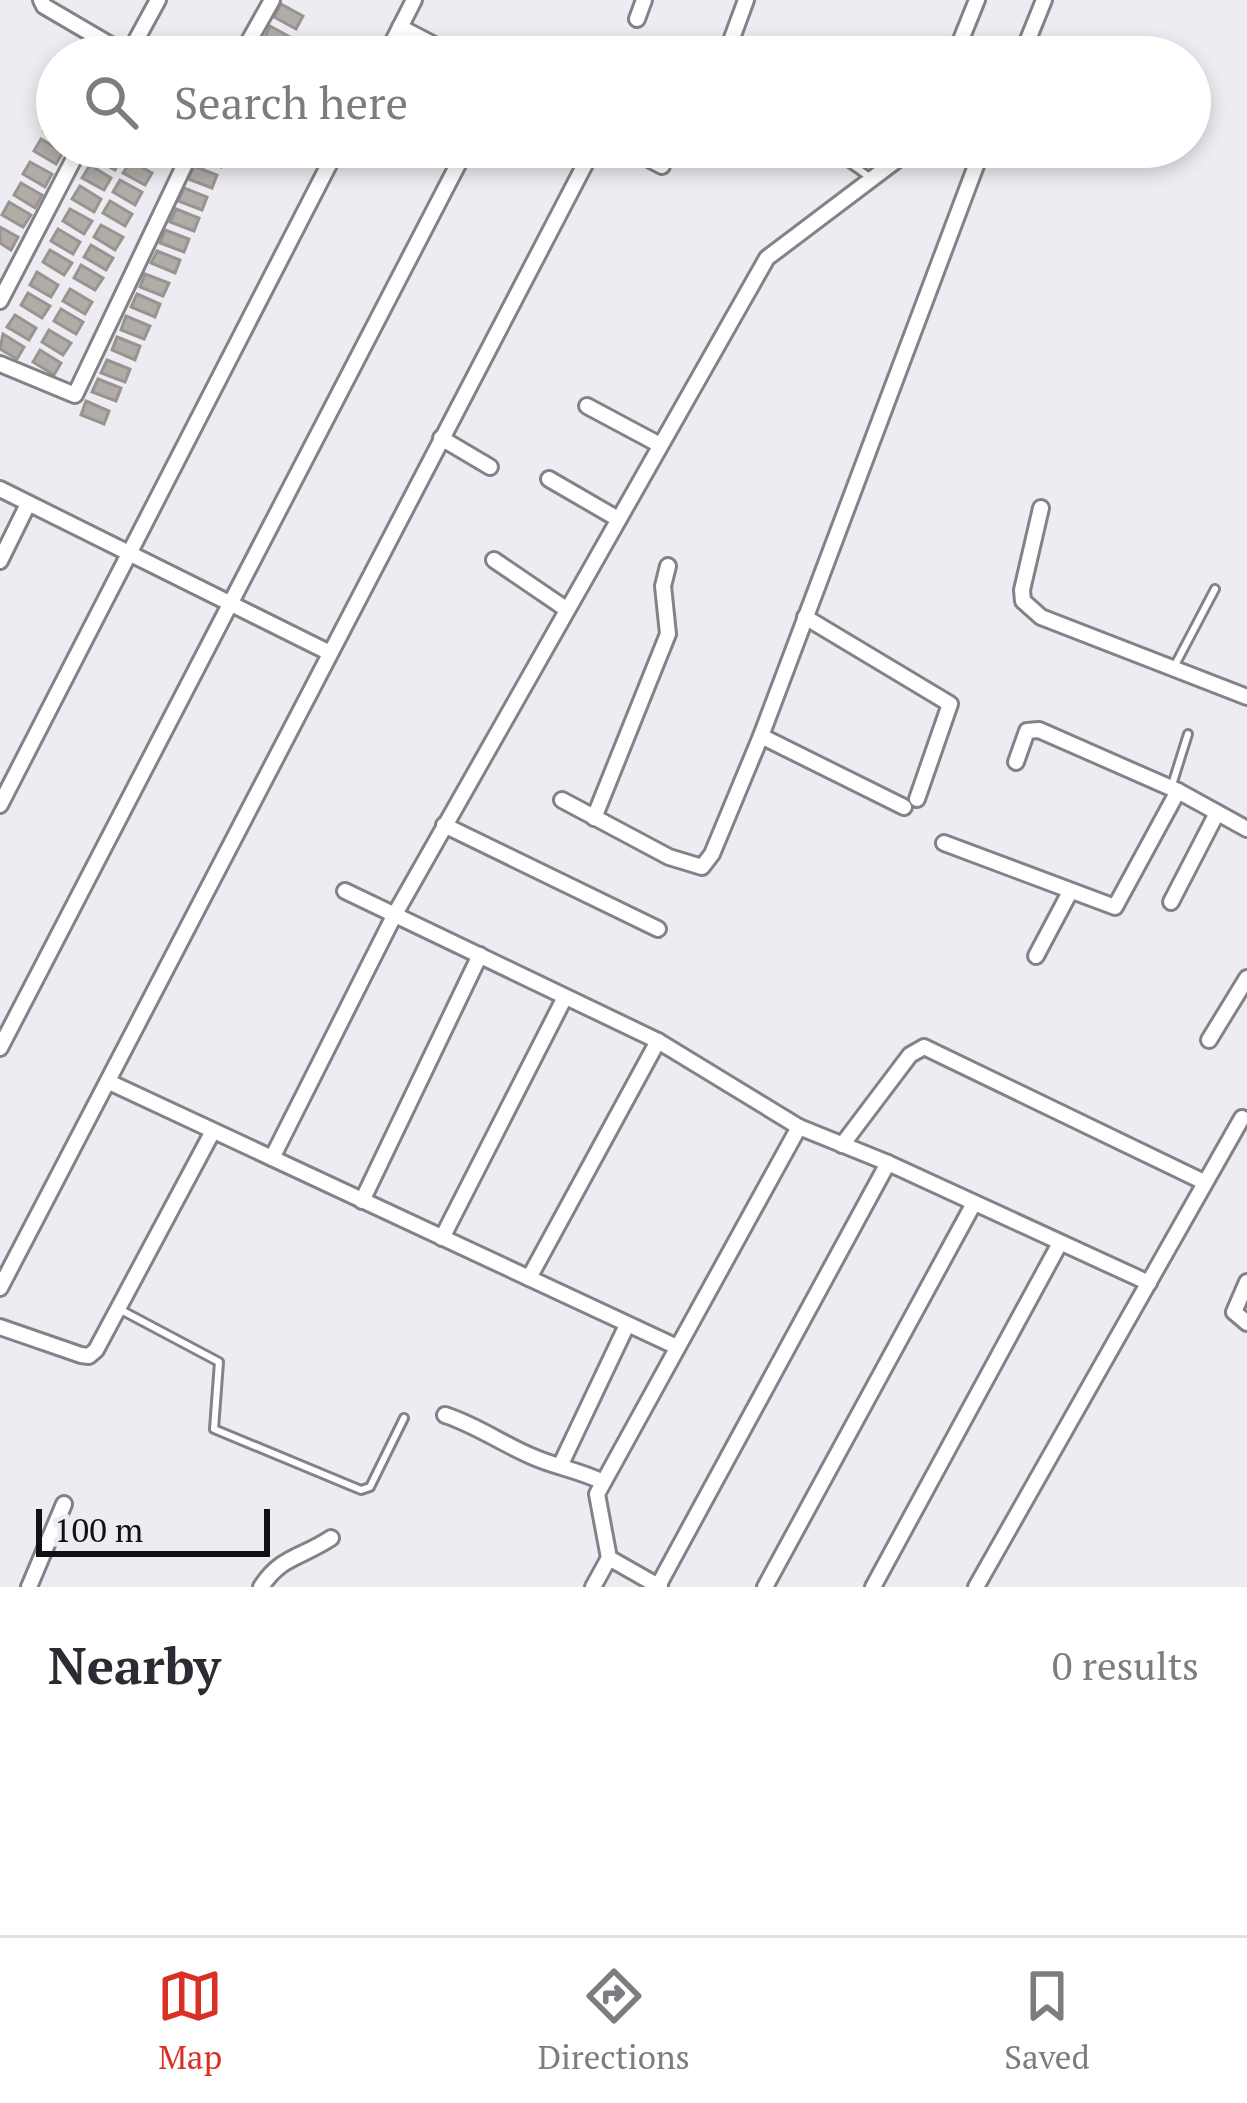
<!DOCTYPE html>
<style>
:root{--surface:#fff;--page:#f7f7f7;--text:#2b2b33;--muted:#7c7c81;--line:#e1e1e2;--accent:#d93025}
body{margin:0;font-family:"PT Serif",serif;background:var(--page);color:var(--text)}
.scale{position:absolute;left:36px;bottom:30px;width:234px;box-sizing:border-box;padding-left:12px;border:6px solid #111113;border-top:0;font-size:33px;line-height:42px;white-space:nowrap;color:#111113;-webkit-text-stroke:9px #ececf2;paint-order:stroke}
.list{margin:0;padding:0;list-style:none}
h2{display:flex;justify-content:space-between;align-items:center;height:156px;margin:0;padding:0 48px;font-size:51px}
h2 small{font-size:39px;font-weight:400;color:var(--muted)}
.icon{flex:none;width:66px;height:66px;fill:none;stroke:currentColor;stroke-width:2;stroke-linecap:round;stroke-linejoin:round}
.map{position:relative;flex:none;width:1247px;height:1587px;overflow:hidden}
.search{position:absolute;background:var(--surface);box-shadow:0 6px 18px #0003;left:36px;right:36px;top:36px;height:132px;display:flex;align-items:center;gap:30px;box-sizing:border-box;padding:0 42px;border-radius:66px;color:var(--muted);font-size:45px}
.sheet{height:348px;background:var(--surface)}
nav{display:flex;justify-content:space-around;align-items:center;box-sizing:border-box;height:168px;border-top:3px solid var(--line);background:var(--surface);font-size:33px;color:var(--muted)}
nav a{display:grid;justify-items:center;gap:6px}
nav .on{color:var(--accent)}
.map>svg:first-child{display:block}
.building{fill:#b1aca8;stroke:#999490;stroke-width:3}
.lines{fill:none;stroke-linecap:round;stroke-linejoin:round}
.lane-casing{stroke:#828388;stroke-width:12}
.street-casing{stroke:#828388;stroke-width:20}
.lane{stroke:#fff;stroke-width:6}
.street{stroke:#fff;stroke-width:14}
</style>
<div class="map">
<svg width="1247" height="1587" viewBox="0 0 1247 1587">
<rect width="100%" height="100%" fill="#ececf2"/>
<g class="building">
<polygon points="281,4 303,16 296,29 274,17"/>
<polygon points="270,26 292,38 286,50 264,39"/>
<polygon points="260,45 282,57 254,57"/>
<polygon points="51,118 57,122 57,138 44,131"/>
<polygon points="41,139 63,152 56,164 34,151"/>
<polygon points="100,147 122,158 115,170 93,158"/>
<polygon points="136,147 154,147 162,152 155,164 133,151"/>
<polygon points="202,147 226,154 221,167 197,157"/>
<polygon points="131,161 152,173 145,185 123,173"/>
<polygon points="30,162 52,174 45,187 23,174"/>
<polygon points="90,165 111,178 104,190 82,178"/>
<polygon points="194,166 217,175 212,188 188,179"/>
<polygon points="120,180 142,192 135,205 113,192"/>
<polygon points="21,183 42,195 35,208 14,195"/>
<polygon points="80,186 101,199 94,212 72,199"/>
<polygon points="184,188 207,197 202,210 178,201"/>
<polygon points="110,201 132,214 125,226 103,213"/>
<polygon points="9,202 31,215 23,227 2,215"/>
<polygon points="70,209 92,221 84,234 63,221"/>
<polygon points="176,209 199,218 194,231 170,222"/>
<polygon points="101,225 123,237 115,250 94,237"/>
<polygon points="0,227 18,237 11,250 0,243"/>
<polygon points="58,229 80,242 73,254 51,241"/>
<polygon points="165,230 189,239 184,252 160,243"/>
<polygon points="91,245 113,258 106,270 84,257"/>
<polygon points="50,250 72,263 64,275 43,262"/>
<polygon points="157,251 180,260 175,273 151,263"/>
<polygon points="81,265 103,278 95,290 74,278"/>
<polygon points="37,272 58,285 51,297 30,285"/>
<polygon points="145,274 169,283 163,296 140,287"/>
<polygon points="70,289 92,302 85,314 63,301"/>
<polygon points="28,293 50,306 42,318 21,305"/>
<polygon points="137,294 160,304 155,317 131,307"/>
<polygon points="61,309 83,322 76,334 54,321"/>
<polygon points="15,315 36,328 29,340 7,327"/>
<polygon points="126,316 150,326 144,339 121,330"/>
<polygon points="49,330 71,343 63,355 42,342"/>
<polygon points="3,334 24,347 17,359 0,349"/>
<polygon points="117,337 140,346 135,360 112,350"/>
<polygon points="40,350 61,363 54,375 33,362"/>
<polygon points="107,360 130,369 125,382 101,373"/>
<polygon points="98,379 121,388 116,401 92,392"/>
<polygon points="86,401 109,411 104,424 81,415"/>
</g>
<g class="lines">
<g class="lane-casing">
<g id="lane">
<polyline points="827,147 868,176"/>
<polyline points="1175,665 1215,589"/>
<polyline points="1172,785 1188,734"/>
<polyline points="121,1310 219,1362 214,1429 361,1490 370,1487 404,1418"/>
</g>
</g>
<g class="street-casing">
<g id="street">
<polyline points="41,0 44,6 131,57"/>
<polyline points="637,19 644,0"/>
<polyline points="400,27 457,57"/>
<polyline points="728,49 746,0"/>
<polyline points="127,57 158,0"/>
<polyline points="240,57 272,0"/>
<polyline points="385,57 414,0"/>
<polyline points="954,57 977,0"/>
<polyline points="1021,57 1044,0"/>
<polyline points="626,147 662,166"/>
<polyline points="0,301 80,147"/>
<polyline points="0,364 75,395 193,147"/>
<polyline points="587,406 660,445"/>
<polyline points="441,438 490,467"/>
<polyline points="549,479 618,519"/>
<polyline points="0,489 328,652"/>
<polyline points="1041,508 1022,590 1023,601 1041,617 1247,697"/>
<polyline points="494,560 566,609"/>
<polyline points="0,561 28,504"/>
<polyline points="805,617 950,704 917,799"/>
<polyline points="1016,762 1027,731 1039,730 1178,791 1247,829"/>
<polyline points="562,800 669,857 702,867 712,854 761,736"/>
<polyline points="0,805 338,147"/>
<polyline points="904,807 761,736 983,147"/>
<polyline points="594,818 668,634 663,586 668,566"/>
<polyline points="444,825 658,929"/>
<polyline points="944,843 1115,907 1178,791"/>
<polyline points="345,891 658,1041 799,1127 888,1163 1149,1283"/>
<polyline points="1171,902 1217,813"/>
<polyline points="1036,956 1070,892"/>
<polyline points="1209,1040 1247,978"/>
<polyline points="0,1048 467,147"/>
<polyline points="109,1082 677,1347"/>
<polyline points="842,1145 910,1055 924,1047 1204,1182"/>
<polyline points="272,1158 395,914 767,258 914,147"/>
<polyline points="362,1201 480,955"/>
<polyline points="442,1238 565,997"/>
<polyline points="529,1278 658,1041"/>
<polyline points="1247,1282 1234,1312 1247,1323"/>
<polyline points="0,1288 594,147"/>
<polyline points="0,1327 81,1355 89,1356 96,1350 213,1131"/>
<path d="M 445,1415 C 476,1425 501,1443 531,1456 C 555,1467 579,1470 603,1482"/>
<polyline points="561,1464 627,1325"/>
<polyline points="658,1586 888,1163"/>
<polyline points="29,1587 64,1504"/>
<path d="M 261,1587 C 281,1556 301,1558 331,1538"/>
<polyline points="593,1587 609,1558"/>
<polyline points="660,1587 609,1558 597,1494 799,1127"/>
<polyline points="765,1587 973,1205"/>
<polyline points="873,1587 1060,1243"/>
<polyline points="976,1587 1242,1118"/>
</g>
</g>
<use href="#lane" class="lane"/>
<use href="#street" class="street"/>
</g>
</svg>
<div class="scale">100 m</div>
<div class="search"><svg class="icon" aria-label="search" viewBox="0 0 24 24"><circle cx="10" cy="10" r="6"/><path d="M15 15l6 6"/></svg>Search here</div>
</div>
<section class="sheet">
<h2>Nearby<small>0 results</small></h2>
<ul class="list">
</ul>
</section>
<nav>
<a class="on"><svg class="icon" aria-label="map" viewBox="0 0 24 24"><path d="M3 6l6-2 6 2 6-2v14l-6 2-6-2-6 2zM9 4v14M15 6v14"/></svg>Map</a>
<a><svg class="icon" aria-label="directions" viewBox="0 0 24 24"><path d="M12 3l9 9-9 9-9-9zM9 14v-3h6M13 9l2 2-2 2"/></svg>Directions</a>
<a><svg class="icon" aria-label="saved" viewBox="0 0 24 24"><path d="M7 4h10v16l-5-4-5 4z"/></svg>Saved</a>
</nav>
